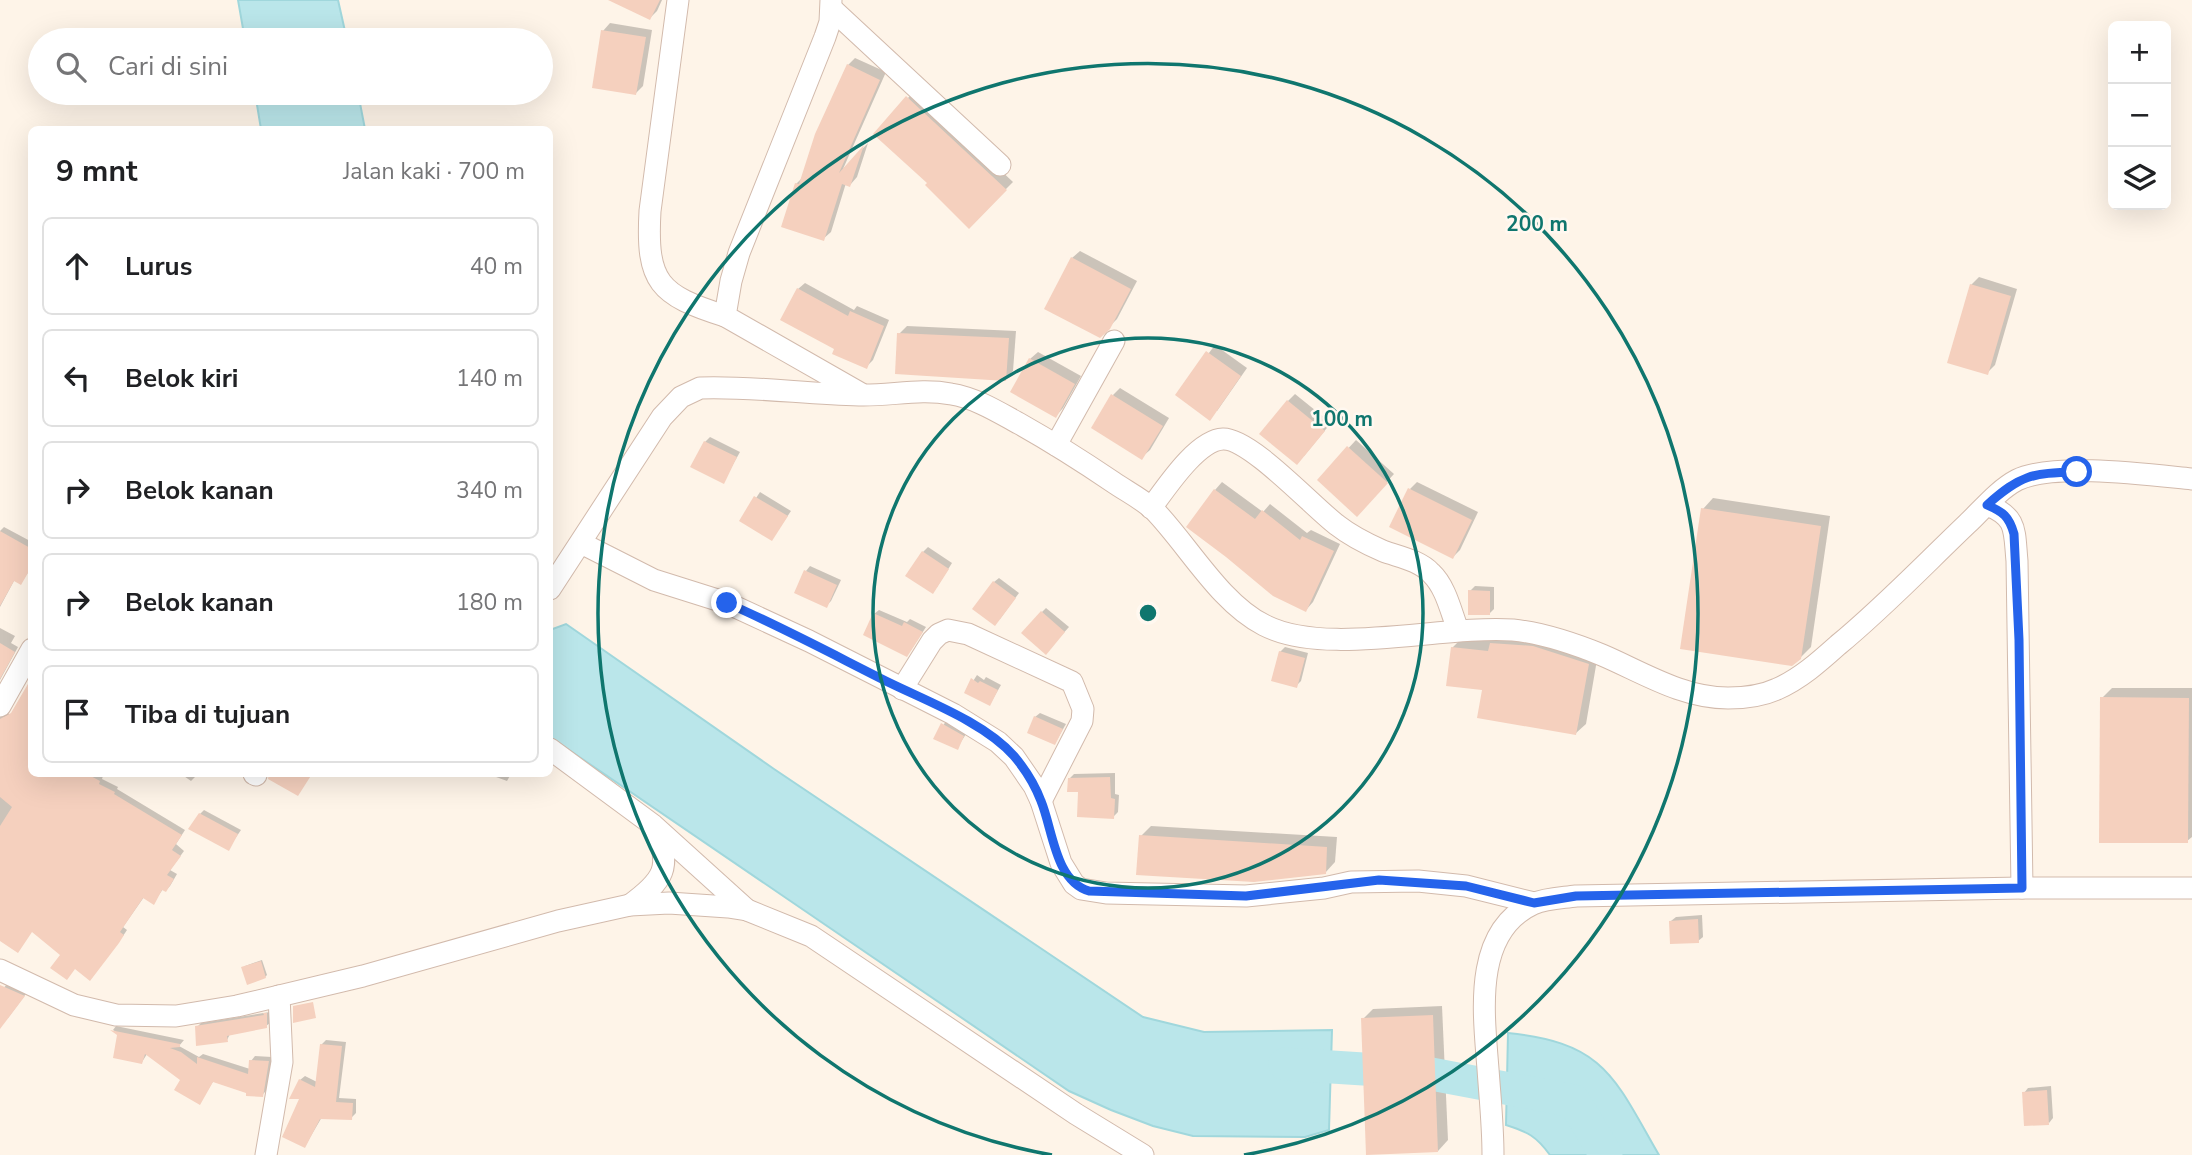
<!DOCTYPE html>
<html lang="id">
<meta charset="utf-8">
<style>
:root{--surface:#fff;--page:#f2f2f2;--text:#202124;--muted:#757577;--line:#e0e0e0}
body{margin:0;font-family:"Nunito Sans",sans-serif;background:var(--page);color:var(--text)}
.controls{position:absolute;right:21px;top:21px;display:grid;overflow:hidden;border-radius:10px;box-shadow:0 7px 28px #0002}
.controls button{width:63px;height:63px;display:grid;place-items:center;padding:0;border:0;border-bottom:2px solid var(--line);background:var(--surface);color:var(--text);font:35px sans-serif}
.stop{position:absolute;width:21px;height:21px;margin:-16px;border:5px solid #2563eb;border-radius:50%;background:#fff}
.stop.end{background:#2563eb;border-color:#fff;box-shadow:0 2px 7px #0008}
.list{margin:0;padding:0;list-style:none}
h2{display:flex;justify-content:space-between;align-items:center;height:91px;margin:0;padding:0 28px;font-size:30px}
h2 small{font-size:23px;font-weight:400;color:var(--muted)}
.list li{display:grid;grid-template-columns:46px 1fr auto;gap:21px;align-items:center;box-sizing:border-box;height:98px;margin:0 14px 14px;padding:0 14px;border:2px solid var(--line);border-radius:10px}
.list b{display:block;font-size:26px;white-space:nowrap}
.list em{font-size:23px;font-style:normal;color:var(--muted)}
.icon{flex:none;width:38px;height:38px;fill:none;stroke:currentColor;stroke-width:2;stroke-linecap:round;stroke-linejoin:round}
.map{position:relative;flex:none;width:2192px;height:1155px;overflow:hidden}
.search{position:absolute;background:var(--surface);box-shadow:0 7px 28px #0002;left:28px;top:28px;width:525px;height:77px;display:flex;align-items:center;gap:18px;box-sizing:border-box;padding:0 24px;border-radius:38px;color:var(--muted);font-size:26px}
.panel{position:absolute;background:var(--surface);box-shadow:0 7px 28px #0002;left:28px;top:126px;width:525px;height:651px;border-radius:10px}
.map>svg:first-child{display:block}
.water{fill:#bae6ea;stroke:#a0d7dc;stroke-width:2}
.shadow{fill:#0003}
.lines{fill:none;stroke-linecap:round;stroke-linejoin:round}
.river{stroke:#bae6ea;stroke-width:33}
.building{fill:#f5d0be}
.minor-casing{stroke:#d2baac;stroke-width:23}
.minor{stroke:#fff;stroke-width:21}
.route{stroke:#2563eb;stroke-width:9}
.ring{fill:none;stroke:#0f766e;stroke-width:3.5}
.centre{fill:#0f766e;stroke:#fff8f0;stroke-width:3.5}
.ring-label{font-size:21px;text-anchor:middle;font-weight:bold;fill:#0f766e;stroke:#fff8f0;stroke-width:5;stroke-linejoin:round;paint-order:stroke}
</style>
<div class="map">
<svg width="2192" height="1155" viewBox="0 0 2192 1155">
<rect width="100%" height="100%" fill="#fef4e8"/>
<g class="water">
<polygon points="238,0 338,0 347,40 245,40"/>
<polygon points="255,93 358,93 365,129 261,129"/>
<polygon points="566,624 774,769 1143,1017 1204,1032 1332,1030 1329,1130 1305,1137 1193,1136 1153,1126 1111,1110 1069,1091 550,737 550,630"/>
<path d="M 1508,1033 C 1605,1043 1614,1077 1659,1155 L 1550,1155 C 1536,1136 1528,1132 1506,1125 Z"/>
</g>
<g class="shadow">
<polygon points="612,0 662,0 657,11 650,18"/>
<polygon points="610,23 652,30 643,86 636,93 603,31"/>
<polygon points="855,58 886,72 843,169 868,143 857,177 850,185 846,183 831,232 823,239 796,184 803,177 848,65"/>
<polygon points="915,90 1013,182 969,226 908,98"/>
<polygon points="1080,251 1137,281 1117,319 1100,336 1072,258"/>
<polygon points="1979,277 2017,289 1995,365 1987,373 1971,285"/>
<polygon points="805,283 854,310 857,306 889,320 873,360 866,367 836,348 798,289"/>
<polygon points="907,326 1016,331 1013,371 1005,379 899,334"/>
<polygon points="1215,345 1247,368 1217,411 1177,395"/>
<polygon points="1038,352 1081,376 1063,408 1056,416 1030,359"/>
<polygon points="1120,388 1169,418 1150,450 1142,457 1113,395"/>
<polygon points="1295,394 1331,423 1304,456 1288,401"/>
<polygon points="710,437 740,452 723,482 705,442"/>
<polygon points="1356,440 1394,474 1364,507 1319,480"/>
<polygon points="1222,482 1263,512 1270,504 1307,533 1311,530 1340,544 1313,602 1306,610 1215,490"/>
<polygon points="1417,482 1478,512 1460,550 1453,557 1410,489"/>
<polygon points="760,492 791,511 772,539 741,521"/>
<polygon points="1713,498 1830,516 1811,647 1800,658 1703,509"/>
<polygon points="4,527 32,542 32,567 21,582 15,579 0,607 0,531"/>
<polygon points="928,547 952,563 937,587 923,552"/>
<polygon points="810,566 841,580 831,601 826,606 806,571"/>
<polygon points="999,578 1019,593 1000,619 994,582"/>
<polygon points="1475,586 1494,587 1494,609 1489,614 1470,591"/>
<polygon points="1046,608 1069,627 1050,648 1042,612"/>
<polygon points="879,610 907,622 910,619 926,627 911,650 874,614"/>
<polygon points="0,628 15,636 11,643 18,647 0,680"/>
<polygon points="1501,634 1598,654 1586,724 1576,733 1484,688 1452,648 1462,638 1494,641"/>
<polygon points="1285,647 1308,653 1301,681 1296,686 1280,652"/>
<polygon points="977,675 984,680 986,677 1001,685 990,704 966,692"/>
<polygon points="2112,688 2192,688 2192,837 2187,841 2102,698"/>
<polygon points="1040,713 1066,724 1055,743 1035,717"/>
<polygon points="0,714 11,714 32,774 100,774 103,776 102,779 118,787 117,789 185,830 176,844 184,851 170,870 177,874 170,886 166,890 163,889 154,902 144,897 123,927 127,930 123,936 62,954 33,930 0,938"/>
<polygon points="947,719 968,731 957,748 936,738"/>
<polygon points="1115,773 1115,794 1119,795 1118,812 1113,817 1069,779 1074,774"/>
<polygon points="181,774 198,774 191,781"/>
<polygon points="488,774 511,774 507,781"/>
<polygon points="204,810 241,830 228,849 200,814"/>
<polygon points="1151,826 1337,837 1335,862 1325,873 1141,836"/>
<polygon points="1702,915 1703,937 1698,941 1671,921 1676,917"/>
<polygon points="262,960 267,975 265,977 245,966"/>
<polygon points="9,982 28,991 8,1018 0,1020 0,992"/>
<polygon points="1442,1006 1448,1140 1438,1151 1363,1019 1373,1009"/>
<polygon points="270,1012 270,1023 266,1026 230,1034 227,1040 197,1027 201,1023"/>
<polygon points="116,1026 184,1040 179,1046 199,1057 203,1054 250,1069 251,1061 255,1056 272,1057 267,1090 262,1095 214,1080 200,1102 182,1079 147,1054 142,1062 119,1034 113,1030"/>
<polygon points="326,1040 346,1042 339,1098 356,1099 356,1113 351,1118 322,1117 305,1146 300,1080 305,1076 317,1082 321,1045"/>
<polygon points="2051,1086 2053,1118 2049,1123 2024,1093 2028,1088"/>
</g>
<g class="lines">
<polyline class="river" points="1285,1064 1426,1073 1574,1101 1606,1155"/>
</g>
<g class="building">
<polygon points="608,0 660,0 650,20"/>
<polygon points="601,30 646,37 636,95 592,88"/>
<polygon points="847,64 880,80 839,173 864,145 850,187 842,184 824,241 781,227 795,183 799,184 815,134"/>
<polygon points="906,96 1007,190 969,229 925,185 927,183 873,134"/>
<polygon points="1071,257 1131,289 1110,329 1100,338 1044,309"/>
<polygon points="1970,284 2011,296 1988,375 1947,363"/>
<polygon points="797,288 848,316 850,311 884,326 867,369 832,354 834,349 780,320"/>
<polygon points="897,333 1009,338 1006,381 895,374"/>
<polygon points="1206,351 1241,376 1210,421 1175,395"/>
<polygon points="1029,358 1075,384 1056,418 1010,392"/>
<polygon points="1111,394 1163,426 1142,460 1091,428"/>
<polygon points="1287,400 1325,431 1297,465 1259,434"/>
<polygon points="704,441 737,457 724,484 690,467"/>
<polygon points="1347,446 1388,483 1357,517 1317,480"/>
<polygon points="1408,488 1472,520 1453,559 1389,527"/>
<polygon points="1214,489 1255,519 1262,510 1300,540 1302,536 1334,551 1306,612 1273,596 1226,557 1186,527"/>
<polygon points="754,496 788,516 772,541 739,521"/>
<polygon points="1701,508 1821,526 1801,659 1792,666 1680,649"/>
<polygon points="0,531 32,549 32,566 21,585 14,581 0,606"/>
<polygon points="922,551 949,569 933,594 905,576"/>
<polygon points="804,570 837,585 827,608 794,593"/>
<polygon points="993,581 1016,598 995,626 972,609"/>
<polygon points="1468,590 1490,591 1490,615 1468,615"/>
<polygon points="1041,611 1065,632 1046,655 1021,633"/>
<polygon points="873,613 902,626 904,622 923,632 907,657 863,635"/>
<polygon points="0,643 15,652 0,679"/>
<polygon points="1490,643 1533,646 1589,664 1576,735 1477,718 1482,690 1446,686 1451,647 1488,651"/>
<polygon points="1279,651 1305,658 1297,688 1271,681"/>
<polygon points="32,677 32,774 87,774 100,781 99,784 115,792 114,794 182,835 172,850 181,856 167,875 174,879 166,892 162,890 154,905 143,898 120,932 124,935 119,943 90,981 75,969 67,980 50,968 60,955 32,932 18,953 0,941 0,826 12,807 0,797 0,719 11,713"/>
<polygon points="971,678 978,683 980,681 998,690 990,706 964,693"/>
<polygon points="2100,697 2189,698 2188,843 2099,843"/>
<polygon points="1034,716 1063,729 1055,745 1027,733"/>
<polygon points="941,723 964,736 958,750 933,739"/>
<polygon points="269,774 312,774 298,796 268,779"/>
<polygon points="1110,777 1111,798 1115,799 1114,819 1077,817 1078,792 1067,792 1068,778"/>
<polygon points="199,813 238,834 229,851 188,829"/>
<polygon points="1139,835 1327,847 1326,874 1254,882 1136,875"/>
<polygon points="1698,919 1699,943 1670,944 1669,921"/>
<polygon points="261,961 266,978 247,985 241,967"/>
<polygon points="0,985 25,996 0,1029"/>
<polygon points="313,1002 316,1018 293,1023 293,1006"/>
<polygon points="263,1013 267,1013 267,1028 227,1036 228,1042 196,1046 195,1026 264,1015"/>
<polygon points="1433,1015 1438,1152 1366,1155 1361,1018"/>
<polygon points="110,1030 180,1044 180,1047 170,1048 181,1052 197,1064 197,1057 248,1074 249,1060 269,1061 263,1097 246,1096 246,1093 213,1082 200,1105 174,1090 180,1080 145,1054 142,1064 113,1058 117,1035"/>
<polygon points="320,1044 342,1046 336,1102 353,1103 352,1120 320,1119 305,1148 282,1137 299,1099 289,1099 299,1079 315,1087"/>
<polygon points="2047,1090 2049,1125 2024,1126 2022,1092"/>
</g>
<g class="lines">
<g class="minor-casing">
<g id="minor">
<path d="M 678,0 L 650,211 C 646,283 659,295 725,316"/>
<polyline points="831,0 830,22 825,37 739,253 731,281 725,316 860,393"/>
<polyline points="832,9 1000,165"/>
<polyline points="1056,445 1114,341"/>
<path d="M 1987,505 C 2018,517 2014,531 2017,561 L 2022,888"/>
<path d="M 1151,508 C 1166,488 1197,440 1223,439 C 1250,438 1313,507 1337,525 C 1351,536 1367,544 1383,551 C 1399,557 1419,560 1431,573 C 1446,587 1451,612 1458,630"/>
<polyline points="581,543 654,580 727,603 809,641 953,714 998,742 1014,757 1034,786 1041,801 1061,863 1074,884 1081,889 1106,893 1246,896 1324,888 1351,882 1418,881 1466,886 1534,903"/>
<path d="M 550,589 L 662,417 L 681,397 L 700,388 C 752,386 806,394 859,395 C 890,396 920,388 951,394 C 976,398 998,412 1020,424 C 1052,442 1082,461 1113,482 C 1126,491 1142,499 1154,510 C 1188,545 1220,603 1264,625 C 1326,657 1441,625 1513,630 C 1542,633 1575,644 1602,655 C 1642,672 1682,698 1728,698 C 1744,698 1762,696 1777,689 C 1800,679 1819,662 1838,645 C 1883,608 1924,565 1967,524 C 1982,510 1998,490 2017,480 C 2053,462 2151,475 2192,479"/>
<polyline points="902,689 932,641 939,634 948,630 968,634 1072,682 1083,709 1082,721 1041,801"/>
<polyline points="0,706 32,649"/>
<polyline points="550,749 653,825 747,910"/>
<polyline points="254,774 256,775"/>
<path d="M 630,905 C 663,881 673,867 655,828"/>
<polyline points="0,970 74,1005 116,1015 176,1016 237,1006 363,976 558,921 630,905 669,903 728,907 747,910 811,936 1076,1114 1143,1155"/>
<polyline points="266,1155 282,1062 279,996"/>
<path d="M 1493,1155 C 1493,1126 1490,1098 1488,1069 C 1484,1015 1472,932 1533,904 C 1546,898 1562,898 1576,896 L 2022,888 L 2192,888"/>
</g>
</g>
<use href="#minor" class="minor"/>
</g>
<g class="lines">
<path class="route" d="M 727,603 C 782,627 836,656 890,683 C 929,702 985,723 1014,756 C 1025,769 1035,785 1041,801 C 1053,830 1055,881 1089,891 L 1246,896 L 1379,880 L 1466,886 L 1534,903 L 1576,896 L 2022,888 L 2019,640 L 2014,534 C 2009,516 2003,512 1987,505 C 2021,475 2031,473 2077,472"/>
</g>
<g class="ring">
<circle cx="1148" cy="613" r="275"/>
<path d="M1052 1155A550 550 0 1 1 1244 1155"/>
</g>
<circle cx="1148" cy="613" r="10" class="centre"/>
<g class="ring-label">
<text x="1537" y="231">200 m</text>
<text x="1342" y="426">100 m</text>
</g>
</svg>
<div class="controls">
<button>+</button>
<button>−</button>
<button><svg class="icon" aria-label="layers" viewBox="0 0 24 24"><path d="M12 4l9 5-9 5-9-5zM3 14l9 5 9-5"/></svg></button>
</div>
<div class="stop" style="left:2077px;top:472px"></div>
<div class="stop end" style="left:727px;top:603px"></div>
<div class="search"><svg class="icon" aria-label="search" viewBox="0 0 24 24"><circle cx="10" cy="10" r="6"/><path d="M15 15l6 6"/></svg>Cari di sini</div>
<section class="panel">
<h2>9 mnt<small>Jalan kaki · 700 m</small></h2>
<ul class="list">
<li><svg class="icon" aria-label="ahead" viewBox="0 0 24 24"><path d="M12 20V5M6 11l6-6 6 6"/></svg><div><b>Lurus</b></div><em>40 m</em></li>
<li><svg class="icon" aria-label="left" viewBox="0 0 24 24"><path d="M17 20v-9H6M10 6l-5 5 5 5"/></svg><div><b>Belok kiri</b></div><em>140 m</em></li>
<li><svg class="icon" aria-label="right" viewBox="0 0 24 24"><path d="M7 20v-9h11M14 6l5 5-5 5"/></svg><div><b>Belok kanan</b></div><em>340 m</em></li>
<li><svg class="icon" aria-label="right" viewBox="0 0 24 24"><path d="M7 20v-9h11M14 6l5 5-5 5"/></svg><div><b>Belok kanan</b></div><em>180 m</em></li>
<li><svg class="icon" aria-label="arrive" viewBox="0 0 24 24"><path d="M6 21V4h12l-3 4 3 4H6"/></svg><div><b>Tiba di tujuan</b></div></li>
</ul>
</section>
</div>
